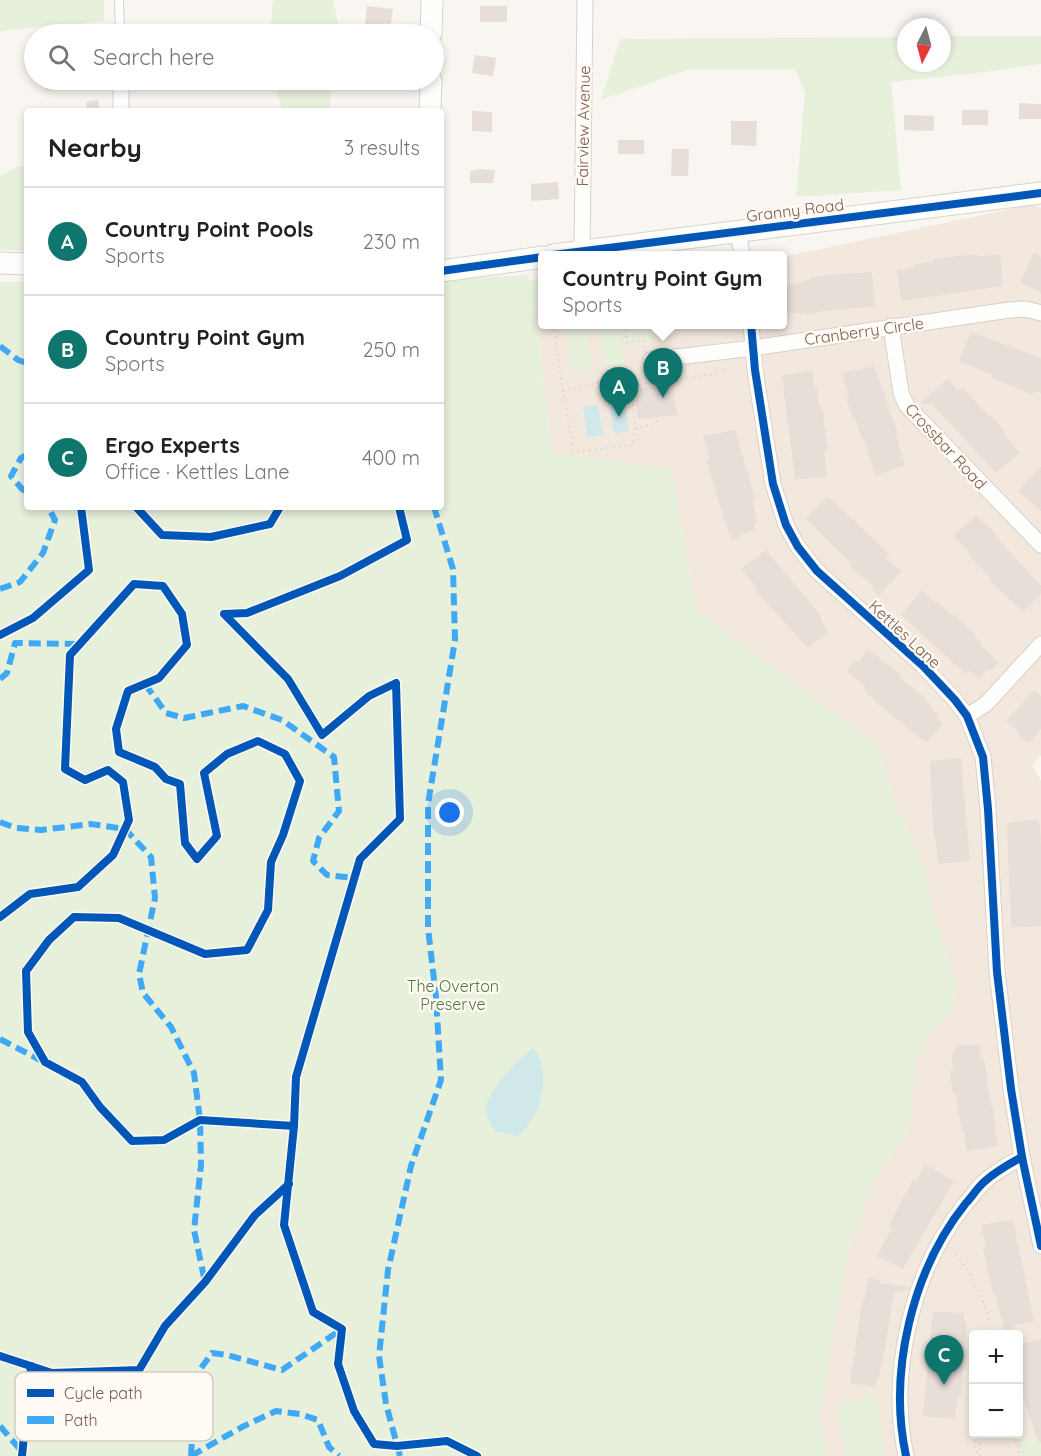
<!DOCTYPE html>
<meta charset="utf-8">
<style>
:root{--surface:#fff;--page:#f6f6f6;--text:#222;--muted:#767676;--line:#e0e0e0;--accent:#0f766e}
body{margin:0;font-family:Quicksand,sans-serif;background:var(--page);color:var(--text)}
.controls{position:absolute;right:18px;bottom:18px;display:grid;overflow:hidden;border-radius:6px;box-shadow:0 3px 9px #0003}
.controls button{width:54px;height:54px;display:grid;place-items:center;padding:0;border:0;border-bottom:2px solid var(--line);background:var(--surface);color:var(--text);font:30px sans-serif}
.compass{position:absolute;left:897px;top:18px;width:54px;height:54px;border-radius:50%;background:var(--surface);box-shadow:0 3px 9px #0003;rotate:186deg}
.you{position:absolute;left:450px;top:813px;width:21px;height:21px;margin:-15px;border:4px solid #fff;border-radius:50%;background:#1a73e8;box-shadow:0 0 0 9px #1a73e833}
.badge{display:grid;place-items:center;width:39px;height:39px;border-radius:50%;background:var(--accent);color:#fff;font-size:20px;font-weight:700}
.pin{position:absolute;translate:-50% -50px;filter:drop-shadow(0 2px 3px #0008)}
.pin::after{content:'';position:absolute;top:32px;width:21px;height:18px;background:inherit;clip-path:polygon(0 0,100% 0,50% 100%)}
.popup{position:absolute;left:538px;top:251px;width:249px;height:78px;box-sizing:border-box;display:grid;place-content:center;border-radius:6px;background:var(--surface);filter:drop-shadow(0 2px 4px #0005);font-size:20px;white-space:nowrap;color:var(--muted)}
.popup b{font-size:22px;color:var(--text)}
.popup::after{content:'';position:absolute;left:50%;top:100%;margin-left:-12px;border:12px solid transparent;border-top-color:var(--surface)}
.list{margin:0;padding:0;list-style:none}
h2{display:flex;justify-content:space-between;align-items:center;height:78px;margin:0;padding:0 24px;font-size:26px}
h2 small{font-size:20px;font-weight:400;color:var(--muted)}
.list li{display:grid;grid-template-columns:39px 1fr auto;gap:18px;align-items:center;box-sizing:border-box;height:108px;padding:0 24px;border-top:2px solid var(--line)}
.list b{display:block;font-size:22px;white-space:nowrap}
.list p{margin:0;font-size:20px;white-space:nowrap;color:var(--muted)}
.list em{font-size:20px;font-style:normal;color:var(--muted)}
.icon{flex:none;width:33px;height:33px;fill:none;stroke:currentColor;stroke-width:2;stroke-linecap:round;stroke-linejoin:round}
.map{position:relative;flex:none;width:1041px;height:1456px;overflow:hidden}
.search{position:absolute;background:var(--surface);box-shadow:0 3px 9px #0003;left:24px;top:24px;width:420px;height:66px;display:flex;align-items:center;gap:15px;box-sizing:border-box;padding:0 21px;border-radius:33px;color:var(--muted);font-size:22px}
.panel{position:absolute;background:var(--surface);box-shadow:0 3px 9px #0003;left:24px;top:108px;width:420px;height:402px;border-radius:6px}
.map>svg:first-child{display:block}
.residential{fill:#f2e8de;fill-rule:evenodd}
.green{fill:#e7f0db}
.water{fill:#d0e8ea}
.building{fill:#e6ded7}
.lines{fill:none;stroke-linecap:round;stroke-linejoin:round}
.lane-casing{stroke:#d7d1cb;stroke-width:10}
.street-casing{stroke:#d7d1cb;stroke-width:17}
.secondary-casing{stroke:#d9d2cb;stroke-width:23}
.path{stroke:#dcd5d0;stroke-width:2;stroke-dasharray:1.5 4.5;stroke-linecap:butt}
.lane{stroke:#fefefd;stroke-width:8}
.street{stroke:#fefefd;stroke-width:15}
.secondary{stroke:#fefefd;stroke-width:21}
.quiet{stroke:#3fa9f5;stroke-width:6;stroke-dasharray:12 6;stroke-linecap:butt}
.cycleway-casing{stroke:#fffaf3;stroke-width:11}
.cycleway{stroke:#0057b8;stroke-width:8}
.labels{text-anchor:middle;stroke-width:5;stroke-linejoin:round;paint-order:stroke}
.street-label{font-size:16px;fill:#7a5c4d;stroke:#fffaf3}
.park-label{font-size:16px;fill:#537a41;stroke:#fffaf3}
.key{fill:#fffaf3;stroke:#d7cbc1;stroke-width:1.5}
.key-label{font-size:16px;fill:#7a5c4d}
</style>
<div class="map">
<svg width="1041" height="1456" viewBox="0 0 1041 1456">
<rect width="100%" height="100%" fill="#f9f5f0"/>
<path class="residential" d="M 1034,204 L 1041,208 L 1041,755 L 1032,765 L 1041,781 L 1041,1456 L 813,1456 L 877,745 L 697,611 L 670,470 L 552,453 L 535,304 L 543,303 L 543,324 L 783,324 L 783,257 ZM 974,1334 L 1018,1334 L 1018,1434 L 974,1434 Z"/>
<g class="green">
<polygon points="0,0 104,0 104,21 0,31"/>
<polygon points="273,0 333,0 340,34 270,34"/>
<polygon points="942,36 1041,36 1041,64 977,73 891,82 901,190 796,197 805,93 795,69 689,69 601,100 620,39 906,37 906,63 942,63"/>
<polygon points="273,80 335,80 330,84 330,111 281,111 281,105"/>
<polygon points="27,166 27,251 0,250 0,176 17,167"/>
<polygon points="528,275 530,281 543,277 543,297 535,305 552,453 671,469 697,611 877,745 896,806 923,862 939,931 956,986 953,1006 942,1023 928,1032 915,1065 910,1127 873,1183 847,1254 819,1419 828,1456 0,1456 0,282 27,282 27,507 441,507 441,280"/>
<polygon points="598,325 619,325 625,364 604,367"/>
<polygon points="624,325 653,325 655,338 627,343"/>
<polygon points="586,326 592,369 572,372 565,328"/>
<polygon points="876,1396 886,1456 847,1456 836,1404"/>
<polygon points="1041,1437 1041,1456 1021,1456 1019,1440"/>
</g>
<g class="water">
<polygon points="625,401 629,431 614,434 609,403"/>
<polygon points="598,405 603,435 587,437 583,407"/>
<path d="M 533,1048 C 553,1071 541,1118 518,1136 L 495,1131 C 490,1123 484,1114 487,1104 C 493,1084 517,1061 533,1048 Z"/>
</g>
<g class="building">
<polygon points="367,6 393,9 391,24 384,23 384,26 365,24"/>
<rect x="480" y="6" width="27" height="16"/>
<polygon points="475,55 496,58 493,76 472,73"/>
<polygon points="45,80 79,80 80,85 47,91"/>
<polygon points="376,80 391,80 390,90 375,89"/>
<polygon points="98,100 100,111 87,111 86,102"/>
<polygon points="1019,103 1041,104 1041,119 1019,119"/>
<rect x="962" y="110" width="26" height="15"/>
<polygon points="472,111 492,112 492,132 472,131"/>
<polygon points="904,115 934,116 934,131 904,130"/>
<polygon points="731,121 757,121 756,146 731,145"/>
<rect x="618" y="140" width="26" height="14"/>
<polygon points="672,149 689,149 688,176 671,176"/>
<polygon points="477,169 495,170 493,183 470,183 470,171 477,170"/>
<polygon points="558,182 559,199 531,201 531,184"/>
<polygon points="1034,253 1041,257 1041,293 1020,282"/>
<polygon points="977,254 977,257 1000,254 1003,286 901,301 897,270 914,268 914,264 933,262 933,259"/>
<polygon points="872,272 875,306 816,312 816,314 806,315 806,313 783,313 783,287 789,286 789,284 802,283 802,281 810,280 810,278 827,275"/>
<polygon points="971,332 1041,358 1041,393 1035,391 1033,395 992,378 993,375 959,361"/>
<polygon points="874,366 898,434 896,435 905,465 875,476 864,439 862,439 855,418 852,414 851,414 846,398 849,397 842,373 855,369 856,371"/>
<polygon points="812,370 814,387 817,387 819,406 822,406 828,451 824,451 827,477 795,479 782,376"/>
<polygon points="948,379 958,391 962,387 990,417 992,416 1005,432 1003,434 1020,453 996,473 932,404 920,403"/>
<polygon points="672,384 677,415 638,419 635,389"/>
<polygon points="735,430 755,499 753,500 757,523 754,524 755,530 740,535 740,538 731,540 706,460 710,459 703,436"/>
<polygon points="1041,467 1041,511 1018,491"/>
<polygon points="827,496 879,544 889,554 886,558 901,571 879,596 873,590 874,587 849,565 851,563 806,519"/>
<polygon points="976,515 997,534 995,536 1041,586 1041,594 1023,612 989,580 991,578 969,556 971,554 953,536"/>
<polygon points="766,550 822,617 820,619 828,632 808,648 761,597 755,590 757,588 741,569"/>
<polygon points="922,590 936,603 937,602 951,615 953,614 976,635 974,636 981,643 980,644 999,663 991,671 989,669 979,679 970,670 966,674 901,615"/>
<polygon points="868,649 901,675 899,677 925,698 924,699 932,706 930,708 939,716 937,719 943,723 926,743 873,700 874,699 864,690 866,687 847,671 855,661 858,663"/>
<polygon points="1034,690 1041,697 1041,729 1029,743 1017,734 1019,732 1006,721"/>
<polygon points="961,758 970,861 938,864 936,838 934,838 933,827 930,761"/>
<polygon points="1038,819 1038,823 1040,823 1041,850 1041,926 1011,927 1007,823"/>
<polygon points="980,1044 981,1060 984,1059 991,1106 993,1106 997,1146 966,1151 965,1134 962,1132 960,1116 958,1116 957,1094 954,1094 952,1089 950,1070 953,1070 952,1054 958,1046"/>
<polygon points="925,1164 954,1181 903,1269 877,1256 892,1228 889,1226 901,1202 913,1180 916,1182"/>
<polygon points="1009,1220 1013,1221 1014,1224 1034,1322 1013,1325 1014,1328 1004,1330 995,1294 993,1294 983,1248 986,1247 981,1225"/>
<polygon points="868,1278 880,1280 880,1283 909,1287 909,1289 894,1293 883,1361 875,1387 850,1383 860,1315 862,1301 864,1302"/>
<polygon points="933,1312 964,1313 964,1320 967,1322 961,1396 958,1395 957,1400 955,1419 923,1416"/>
<polygon points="1041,1339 1041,1443 1039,1443 1018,1384 1018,1345"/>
</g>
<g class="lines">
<g class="lane-casing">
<polyline id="lane" points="119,0 120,34"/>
</g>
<g class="street-casing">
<g id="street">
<polyline points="121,80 121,111"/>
<polyline points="738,231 742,255"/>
<polyline points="582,252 585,0"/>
<polyline points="751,324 755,370 773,484 786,525 798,547 817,571 923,666 955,700 967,716 983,757 988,809 997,972 1011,1089 1022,1157 1041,1246"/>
<polyline points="891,326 901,393 907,406 1041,545"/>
<polyline points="651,360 753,348 1009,310 1026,309 1041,313"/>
<polyline points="967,716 986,704 1041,644"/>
<path d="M 906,1456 C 888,1372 912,1270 966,1203 C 972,1197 977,1188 984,1182 C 995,1172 1009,1164 1022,1157"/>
</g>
</g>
<g class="secondary-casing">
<g id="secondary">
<polyline points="431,34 432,0"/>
<polyline points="430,111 431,80"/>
<polyline points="553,255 1041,193"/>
<polyline points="0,263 27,264"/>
<polyline points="441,271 543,257"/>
</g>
</g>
<g class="path">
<polyline points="553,324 563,391"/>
<polyline points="624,324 627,343 643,340 645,348"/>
<polyline points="632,386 635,429 633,445 574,452 563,391 600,382 630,378 632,386 726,372 725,365"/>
<polyline points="635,429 657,423 658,417"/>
<path d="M 956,1254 C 974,1278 987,1303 991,1334"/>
<polyline points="974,1384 974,1405"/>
<polyline points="976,1434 975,1446 978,1456"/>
<polyline points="1014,1434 1020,1456"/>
<polyline points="1018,1434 1024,1456"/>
<polyline points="980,1456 980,1446 983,1434"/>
</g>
<use href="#lane" class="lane"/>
<use href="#street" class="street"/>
<use href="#secondary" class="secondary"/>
<g class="quiet">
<polyline points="0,346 18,360 27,363"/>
<polyline points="27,455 21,458 11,476 22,489 27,492"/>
<polyline points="0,589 20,582 43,553 55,520 48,507"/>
<polyline points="0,679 7,673 15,643 80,644"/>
<polyline points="145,684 166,713 184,718 243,706 282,720 334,757 339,811 319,838 313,861 327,875 354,878"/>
<polyline points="0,822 16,828 41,830 91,824 125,829 151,857 155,898 139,974 143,993 171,1027 194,1073 200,1120 201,1165 194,1230 205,1282"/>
<polyline points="0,1039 42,1061"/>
<polyline points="0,1426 23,1453"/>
<polyline points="191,1456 196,1375 212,1353 227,1355 282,1370 342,1329"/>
<polyline points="191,1456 242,1427 276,1411 300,1414 318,1420 329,1447 339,1456"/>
<polyline points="400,1456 386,1404 379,1356 388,1270 411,1166 441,1080 436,997 428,928 428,804 455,640 453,569 434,507"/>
</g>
<g class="cycleway-casing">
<g id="cycleway">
<polyline points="553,255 1041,193"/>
<polyline points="441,271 543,257"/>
<polyline points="751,324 755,370 773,484 786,525 798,547 817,571 923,666 955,700 967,716 983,757 988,809 997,972 1011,1089 1022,1157 1041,1246"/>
<polyline points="136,507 162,535 211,537 270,524 280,507"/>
<polyline points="399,507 407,540 340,576 247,613 224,614 288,679 322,735 369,696 396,683 400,819 360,859 296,1077 294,1126 284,1225 313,1312 342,1329 338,1364 354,1411 374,1444 397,1446 447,1441 477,1456"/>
<polyline points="0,635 33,618 89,570 81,507"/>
<polyline points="0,917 30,894 78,887 113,855 129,820 123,782 108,770 85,780 65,769 70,655 134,584 163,586 182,614 187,645 159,678 128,691 116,729 119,752 155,767 166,779 180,784 185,843 197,859 217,836 204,773 227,754 258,741 285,754 300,781 283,835 271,862 268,910 247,950 205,954 119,918 74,917 49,940 26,971 28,1032 45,1062 82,1082 100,1107 132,1141 164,1140 200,1120 294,1126"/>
<polyline points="0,1356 52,1373 139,1370 165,1326 205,1282 255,1215 289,1184"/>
<polyline points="22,1456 31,1366"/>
<path d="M 906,1456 C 888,1372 912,1270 966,1203 C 972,1197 977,1188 984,1182 C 995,1172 1009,1164 1022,1157"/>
</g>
</g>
<use href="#cycleway" class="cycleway"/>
</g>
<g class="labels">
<g class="street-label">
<text transform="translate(583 126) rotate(-89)" y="6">Fairview Avenue</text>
<text transform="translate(795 210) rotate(-7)" y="6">Granny Road</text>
<text transform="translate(864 331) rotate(-8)" y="6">Cranberry Circle</text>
<text transform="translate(946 446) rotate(47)" y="6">Crossbar Road</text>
<text transform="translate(905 634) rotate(43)" y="6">Kettles Lane</text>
</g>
<g class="park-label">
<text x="453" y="992">The Overton<tspan x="453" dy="18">Preserve</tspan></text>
</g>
</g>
<rect x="15" y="1372" width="198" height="69" rx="9" class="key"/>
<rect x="27" y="1389" width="27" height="8" fill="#0057b8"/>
<rect x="27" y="1416" width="27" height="8" fill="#3fa9f5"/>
<g class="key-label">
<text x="64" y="1399">Cycle path</text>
<text x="64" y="1426">Path</text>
</g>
</svg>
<div class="controls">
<button>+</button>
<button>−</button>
</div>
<svg class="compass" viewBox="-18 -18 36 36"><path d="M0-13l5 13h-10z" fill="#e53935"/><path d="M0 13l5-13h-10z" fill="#767676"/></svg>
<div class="you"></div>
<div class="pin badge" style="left:619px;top:417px">A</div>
<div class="pin badge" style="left:663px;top:398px">B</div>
<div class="popup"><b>Country Point Gym</b>Sports</div>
<div class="pin badge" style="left:944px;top:1385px">C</div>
<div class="search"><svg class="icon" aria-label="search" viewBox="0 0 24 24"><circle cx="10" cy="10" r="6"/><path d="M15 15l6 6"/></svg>Search here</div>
<section class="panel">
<h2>Nearby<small>3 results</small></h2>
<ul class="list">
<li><span class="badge">A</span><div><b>Country Point Pools</b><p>Sports</p></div><em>230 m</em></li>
<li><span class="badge">B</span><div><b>Country Point Gym</b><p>Sports</p></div><em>250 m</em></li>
<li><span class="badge">C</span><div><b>Ergo Experts</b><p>Office · Kettles Lane</p></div><em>400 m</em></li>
</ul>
</section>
</div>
